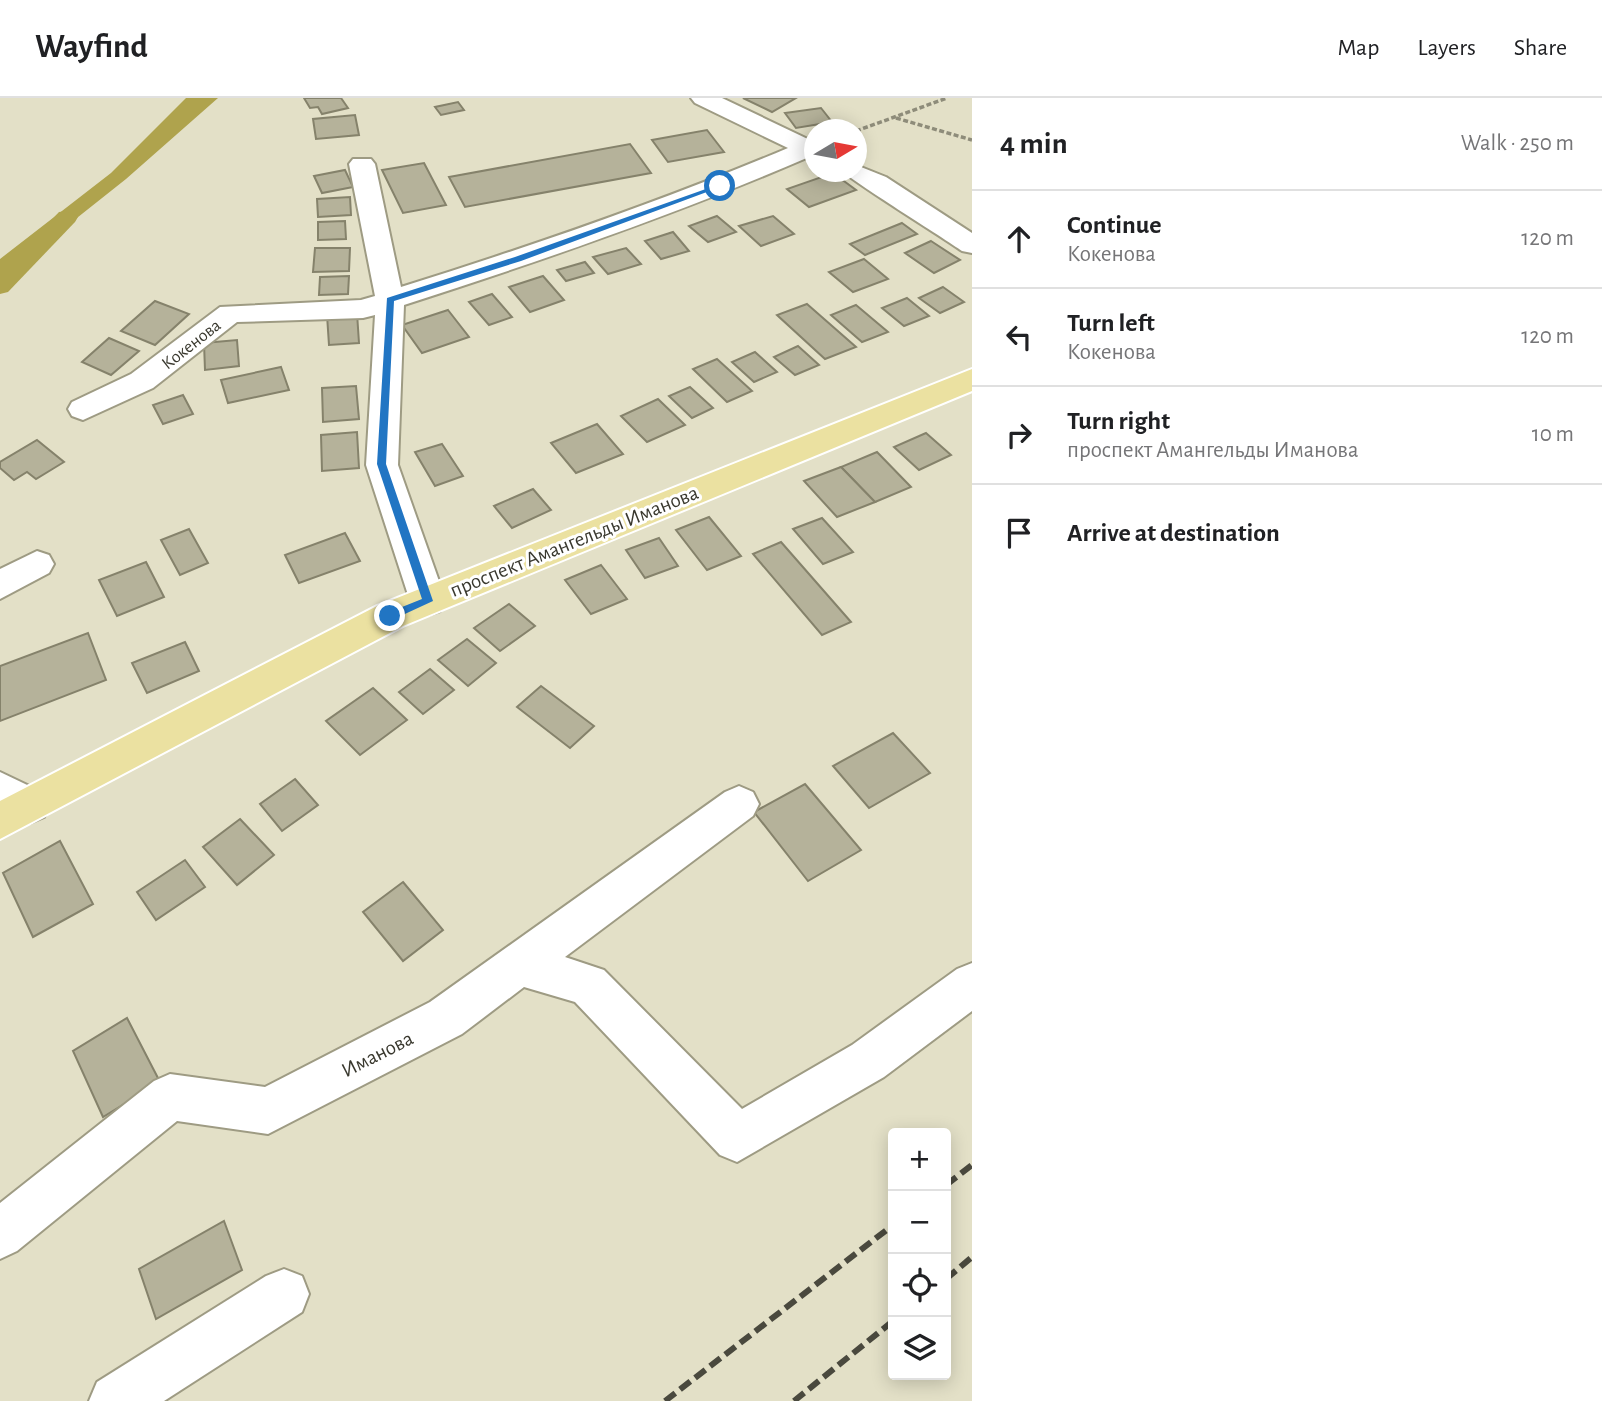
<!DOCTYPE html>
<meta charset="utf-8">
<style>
:root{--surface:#fff;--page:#f6f6f6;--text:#202124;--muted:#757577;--line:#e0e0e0}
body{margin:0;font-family:"Alegreya Sans",sans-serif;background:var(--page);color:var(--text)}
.controls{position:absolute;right:21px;bottom:21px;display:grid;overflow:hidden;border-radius:7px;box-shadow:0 4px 18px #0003}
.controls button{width:63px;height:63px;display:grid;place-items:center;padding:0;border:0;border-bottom:2px solid var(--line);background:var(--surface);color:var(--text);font:35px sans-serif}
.compass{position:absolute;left:804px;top:21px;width:63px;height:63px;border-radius:50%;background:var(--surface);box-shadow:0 4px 18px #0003;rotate:80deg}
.stop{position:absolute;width:21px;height:21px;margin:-16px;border:5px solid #2175c3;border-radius:50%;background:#fff}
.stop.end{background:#2175c3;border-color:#fff;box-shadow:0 2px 7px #0008}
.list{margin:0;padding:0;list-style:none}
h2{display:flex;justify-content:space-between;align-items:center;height:91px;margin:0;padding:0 28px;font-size:30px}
h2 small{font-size:23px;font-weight:400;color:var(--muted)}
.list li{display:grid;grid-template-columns:46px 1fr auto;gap:21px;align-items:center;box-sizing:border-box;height:98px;padding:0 28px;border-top:2px solid var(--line)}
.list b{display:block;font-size:26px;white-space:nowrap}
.list p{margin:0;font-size:23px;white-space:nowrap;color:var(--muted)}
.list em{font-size:23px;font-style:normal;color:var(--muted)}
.icon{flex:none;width:38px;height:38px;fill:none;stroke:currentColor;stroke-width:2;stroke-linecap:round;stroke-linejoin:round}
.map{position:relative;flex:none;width:972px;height:1303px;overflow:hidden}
header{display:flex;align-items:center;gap:42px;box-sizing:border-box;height:98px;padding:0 35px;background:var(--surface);border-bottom:2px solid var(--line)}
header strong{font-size:33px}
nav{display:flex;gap:38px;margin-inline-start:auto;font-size:24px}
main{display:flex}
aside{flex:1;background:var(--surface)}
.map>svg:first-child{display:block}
.water{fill:#afa34d}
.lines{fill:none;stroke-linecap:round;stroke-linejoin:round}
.canal{fill:#afa34d;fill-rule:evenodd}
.building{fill:#b5b29a;stroke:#85826b;stroke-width:2}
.minor-casing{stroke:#9e9b83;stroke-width:4}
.major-casing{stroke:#fff;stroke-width:4}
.path{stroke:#8e8c7a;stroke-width:3.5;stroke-dasharray:5 2.5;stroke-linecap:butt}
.minor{fill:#fff;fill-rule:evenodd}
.major{fill:#ebe1a1;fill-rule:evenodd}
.rail{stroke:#4a493e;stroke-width:6;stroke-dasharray:13 6;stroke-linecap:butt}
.route{fill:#2175c3}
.labels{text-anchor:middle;stroke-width:6;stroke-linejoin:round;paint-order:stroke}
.far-street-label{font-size:18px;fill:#39382e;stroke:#fff}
.street-label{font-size:21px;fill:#39382e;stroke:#fff}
</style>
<header>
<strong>Wayfind</strong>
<nav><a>Map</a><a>Layers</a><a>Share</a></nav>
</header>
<main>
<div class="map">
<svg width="972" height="1303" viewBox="0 0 972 1303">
<rect width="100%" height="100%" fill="#e3e0c7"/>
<polygon class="water" points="186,0 218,0 126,81 0,181 0,161 111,75"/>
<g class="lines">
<polygon class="canal" points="67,113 78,119 75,124 8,194 0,196 0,176 59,114"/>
</g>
<g class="building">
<polygon points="304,0 341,0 348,10 322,16 318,9 310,10"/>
<polygon points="743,0 796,0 772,14"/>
<polygon points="458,4 464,12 441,17 435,9"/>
<polygon points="821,10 832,24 796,30 785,15"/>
<polygon points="355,17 359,37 316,41 313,21"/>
<polygon points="707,32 724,54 668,64 652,42"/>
<polygon points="630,46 651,75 465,109 449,79"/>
<polygon points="424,65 446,107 403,115 382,72"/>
<polygon points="345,72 353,89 322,95 314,78"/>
<polygon points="833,75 856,92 809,109 787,91"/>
<polygon points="350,99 351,117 318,119 317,101"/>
<polygon points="717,118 736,134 708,144 689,128"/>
<polygon points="773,118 794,136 761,148 739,128"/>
<polygon points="345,123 346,141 318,142 318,124"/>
<polygon points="902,125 917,136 865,157 850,146"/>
<polygon points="673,134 689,153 661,161 645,143"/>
<polygon points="931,143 960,162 934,175 905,155"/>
<polygon points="315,150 350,150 349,173 313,174"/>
<polygon points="626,150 641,166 608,176 593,159"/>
<polygon points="864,161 888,181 853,194 829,174"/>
<polygon points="585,164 594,175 566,183 557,172"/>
<polygon points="349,178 348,196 319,197 320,179"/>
<polygon points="543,178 564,202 530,214 509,189"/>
<polygon points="943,189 964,204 940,215 919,200"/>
<polygon points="492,196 512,219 489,227 469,204"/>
<polygon points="907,200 929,218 904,228 882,210"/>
<polygon points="155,203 189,216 155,247 121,233"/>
<polygon points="807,206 856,249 825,261 777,217"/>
<polygon points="856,207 888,234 862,244 831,217"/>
<polygon points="448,212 469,239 422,255 402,227"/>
<polygon points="357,215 359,245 329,247 327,217"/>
<polygon points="109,240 139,253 111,277 82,264"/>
<polygon points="237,242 239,268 205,272 204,245"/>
<polygon points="798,248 819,267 795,277 774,259"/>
<polygon points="755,254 777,274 754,284 732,264"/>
<polygon points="717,261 752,293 727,304 693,271"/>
<polygon points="281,269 289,292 228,305 221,282"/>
<polygon points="356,288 359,321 323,324 322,290"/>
<polygon points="690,289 713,310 692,320 669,298"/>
<polygon points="183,297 193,316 163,326 153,307"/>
<polygon points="658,301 685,327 647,344 621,318"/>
<polygon points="597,326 623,356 576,375 551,345"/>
<polygon points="357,334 359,370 322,373 321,337"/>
<polygon points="926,335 951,357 919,372 894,349"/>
<polygon points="37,342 64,364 36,381 27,374 14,382 0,370 0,364"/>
<polygon points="442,346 463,378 435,388 415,354"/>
<polygon points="877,354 911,389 875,404 841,369"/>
<polygon points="841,369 875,404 837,419 804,383"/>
<polygon points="533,391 551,412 512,430 494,408"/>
<polygon points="709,419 741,458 707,472 676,432"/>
<polygon points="822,420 853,454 823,466 793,431"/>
<polygon points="189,431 208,465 180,477 161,442"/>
<polygon points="345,435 360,463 299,485 285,457"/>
<polygon points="659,440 678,468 645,480 626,452"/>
<polygon points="781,444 851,524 822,537 753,456"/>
<polygon points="146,464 164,499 117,518 99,482"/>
<polygon points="601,467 627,501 591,516 565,482"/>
<polygon points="509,506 535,528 500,553 474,530"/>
<polygon points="88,535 106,582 0,623 0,568"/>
<polygon points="467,541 496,565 468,588 438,562"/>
<polygon points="185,544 199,573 147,595 132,565"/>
<polygon points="430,571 454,592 423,616 399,594"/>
<polygon points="541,588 594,628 570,650 517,609"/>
<polygon points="373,590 407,622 360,657 326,623"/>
<polygon points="893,635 930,675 869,710 833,668"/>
<polygon points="295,681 318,707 282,733 260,706"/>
<polygon points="805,686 861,752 808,783 754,714"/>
<polygon points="240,721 274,757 237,787 203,749"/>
<polygon points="60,743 93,806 33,839 3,775"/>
<polygon points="185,762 205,789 156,822 137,794"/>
<polygon points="403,784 443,832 403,863 363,814"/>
<polygon points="127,920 160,984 103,1019 73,953"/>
<polygon points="224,1123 242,1172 156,1221 139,1171"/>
</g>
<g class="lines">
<g class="minor-casing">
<g id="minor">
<path d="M 691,0 L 722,0 L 814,44 L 814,60 L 809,59 C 677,116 541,163 404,207 L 398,367 L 446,503 L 440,513 L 428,517 L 416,513 L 410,503 L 366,367 L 375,217 L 363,220 L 237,224 L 153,290 L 83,322 L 72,318 L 68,311 L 72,304 L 131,276 L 220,209 L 361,202 L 375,198 L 349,66 L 353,61 L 371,61 L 375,66 L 401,189 C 532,148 662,103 788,50 L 695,5 Z"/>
<path d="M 856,67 L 886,79 L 972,135 L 972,155 L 962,153 C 947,142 847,80 844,74 L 856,74 Z"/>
<polygon points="37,453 49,457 54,466 49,475 0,501 0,471"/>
<polygon points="0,674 44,695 50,707 44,719 30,725 0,711"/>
<polygon points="739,688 753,694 759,706 753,718 565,859 604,872 742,1011 852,947 957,871 972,865 972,913 884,979 737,1064 720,1057 575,904 524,889 462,936 268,1036 177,1023 17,1153 0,1161 0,1105 154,983 170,976 265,989 430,904 725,694"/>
<polygon points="284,1171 302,1178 309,1196 302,1214 164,1303 89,1303 97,1284 266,1178"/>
</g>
</g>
<g class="major-casing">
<polygon id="major" points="972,271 972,293 403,528 0,741 0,703 377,508"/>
</g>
<g class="path">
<polyline points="896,20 972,42"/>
<polyline points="856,33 947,0"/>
</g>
<use href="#minor" class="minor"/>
<use href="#major" class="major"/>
<g class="rail">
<polyline points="946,1087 972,1067"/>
<polyline points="946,1181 972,1159"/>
<polyline points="665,1303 893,1127"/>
<polyline points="794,1303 893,1223"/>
</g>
</g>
<polygon class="route" points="717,87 723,88 521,163 394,203 386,366 433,503 394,521 387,521 387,515 422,501 377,366 387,200 515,159"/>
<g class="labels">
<g class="far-street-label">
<text transform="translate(191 246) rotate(-38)" y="6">Кокенова</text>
</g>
<g class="street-label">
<text transform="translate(574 443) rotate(-22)" y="7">проспект Амангельды Иманова</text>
<text transform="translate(377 956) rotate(-27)" y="7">Иманова</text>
</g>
</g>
</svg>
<div class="controls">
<button>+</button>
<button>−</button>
<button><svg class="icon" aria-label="locate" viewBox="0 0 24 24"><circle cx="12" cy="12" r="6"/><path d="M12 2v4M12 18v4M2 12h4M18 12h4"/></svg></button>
<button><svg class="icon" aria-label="layers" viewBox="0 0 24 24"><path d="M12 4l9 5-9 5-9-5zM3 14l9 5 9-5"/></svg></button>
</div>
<svg class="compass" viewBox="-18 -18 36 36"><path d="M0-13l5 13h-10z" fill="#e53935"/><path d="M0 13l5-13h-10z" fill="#757577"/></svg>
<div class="stop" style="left:720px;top:88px"></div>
<div class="stop end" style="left:390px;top:518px"></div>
</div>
<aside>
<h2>4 min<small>Walk · 250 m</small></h2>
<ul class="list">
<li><svg class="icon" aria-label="ahead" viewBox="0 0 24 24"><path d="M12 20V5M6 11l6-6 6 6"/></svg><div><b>Continue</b><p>Кокенова</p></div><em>120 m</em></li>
<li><svg class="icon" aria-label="left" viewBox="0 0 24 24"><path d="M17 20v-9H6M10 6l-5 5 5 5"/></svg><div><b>Turn left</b><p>Кокенова</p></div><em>120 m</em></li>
<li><svg class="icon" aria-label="right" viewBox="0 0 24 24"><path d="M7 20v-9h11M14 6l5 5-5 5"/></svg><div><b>Turn right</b><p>проспект Амангельды Иманова</p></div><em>10 m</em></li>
<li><svg class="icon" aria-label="arrive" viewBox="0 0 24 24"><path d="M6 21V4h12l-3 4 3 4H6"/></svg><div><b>Arrive at destination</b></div></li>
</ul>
</aside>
</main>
